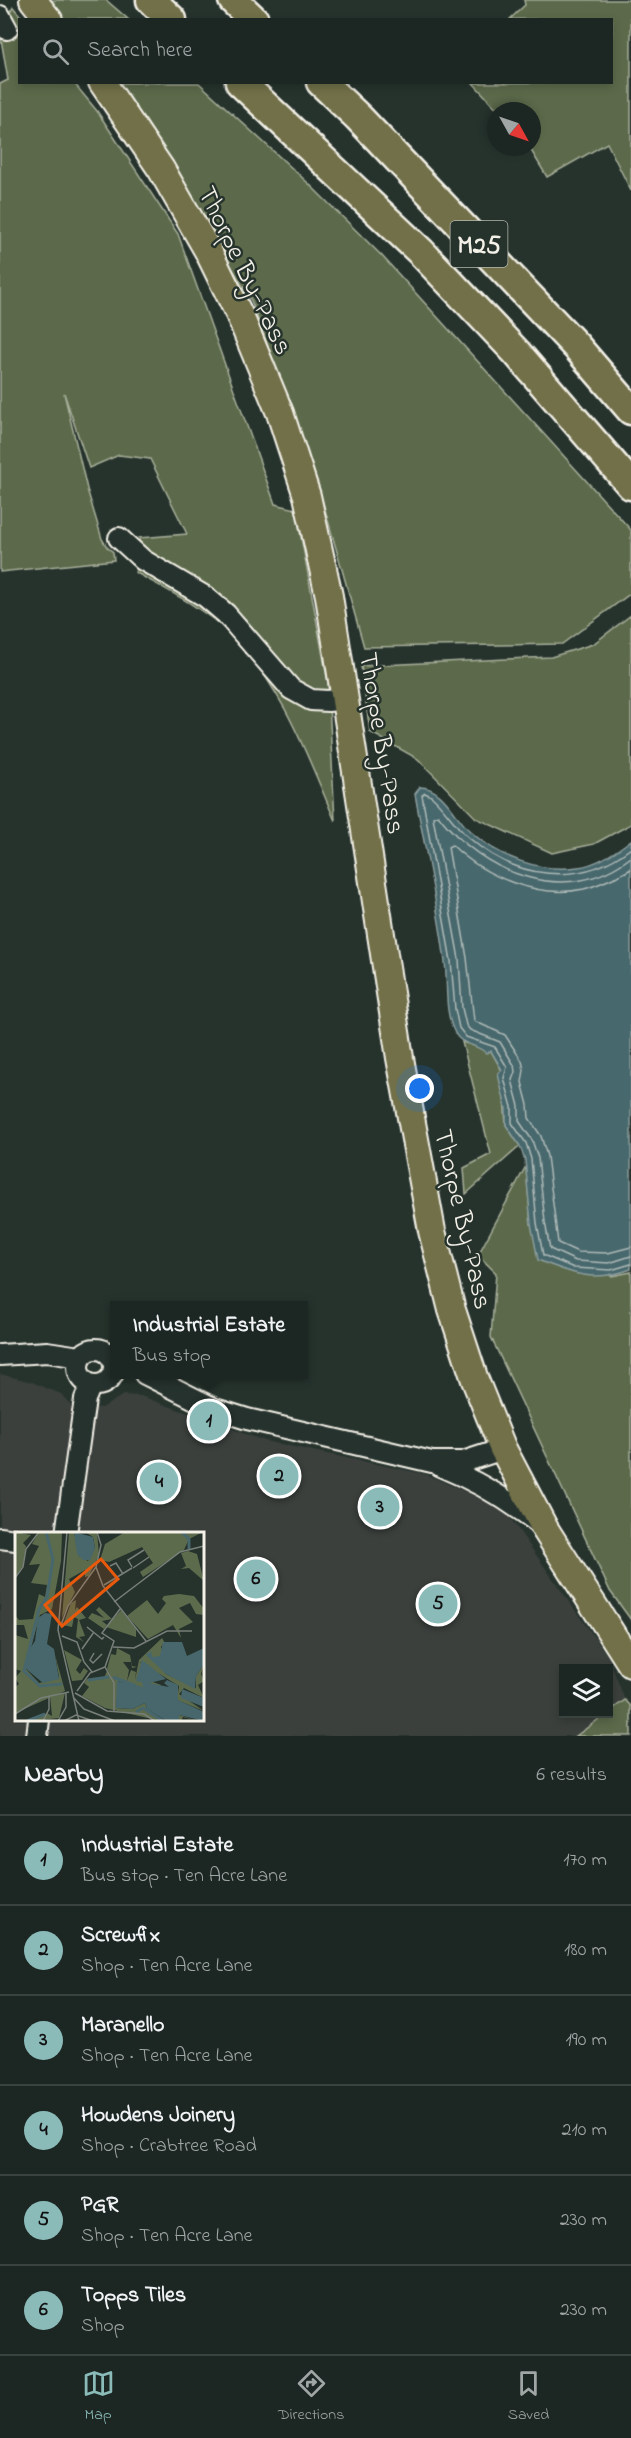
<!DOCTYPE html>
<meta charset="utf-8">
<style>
:root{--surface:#1c2622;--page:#252e2a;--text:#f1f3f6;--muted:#a0a5a5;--line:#3a4340;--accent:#8bbbb9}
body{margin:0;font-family:"Indie Flower",sans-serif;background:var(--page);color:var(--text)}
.controls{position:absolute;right:18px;bottom:18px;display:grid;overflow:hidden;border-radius:0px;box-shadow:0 3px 9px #0003}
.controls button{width:54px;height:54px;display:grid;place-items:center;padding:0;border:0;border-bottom:2px solid var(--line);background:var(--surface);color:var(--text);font:30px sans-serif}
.compass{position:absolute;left:487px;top:102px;width:54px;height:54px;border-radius:50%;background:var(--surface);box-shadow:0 3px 9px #0003;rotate:130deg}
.you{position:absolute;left:420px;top:1089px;width:21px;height:21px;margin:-15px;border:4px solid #fff;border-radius:50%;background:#1a73e8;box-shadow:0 0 0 9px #1a73e833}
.badge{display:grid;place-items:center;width:39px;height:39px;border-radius:50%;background:var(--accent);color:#111;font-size:20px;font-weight:700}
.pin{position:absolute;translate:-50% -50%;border:3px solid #fff;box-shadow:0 2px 6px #0006}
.popup{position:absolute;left:110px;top:1301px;width:198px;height:78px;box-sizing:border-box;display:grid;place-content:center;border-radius:0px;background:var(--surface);filter:drop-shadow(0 2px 4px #0005);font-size:20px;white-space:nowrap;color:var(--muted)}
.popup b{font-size:22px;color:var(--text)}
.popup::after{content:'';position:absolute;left:50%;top:100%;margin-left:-12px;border:12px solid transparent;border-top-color:var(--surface)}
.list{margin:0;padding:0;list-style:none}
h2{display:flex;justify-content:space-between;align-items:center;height:78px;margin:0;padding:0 24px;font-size:26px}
h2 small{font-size:20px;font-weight:400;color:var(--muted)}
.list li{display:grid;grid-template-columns:39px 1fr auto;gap:18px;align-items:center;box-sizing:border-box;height:90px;padding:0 24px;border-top:2px solid var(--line)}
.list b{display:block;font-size:22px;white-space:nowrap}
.list p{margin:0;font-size:20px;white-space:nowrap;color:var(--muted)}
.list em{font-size:20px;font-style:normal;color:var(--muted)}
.icon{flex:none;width:33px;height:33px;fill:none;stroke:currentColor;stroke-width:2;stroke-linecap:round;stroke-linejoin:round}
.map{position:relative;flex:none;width:631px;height:1736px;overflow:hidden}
.search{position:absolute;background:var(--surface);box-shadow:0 3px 9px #0003;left:18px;right:18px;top:18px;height:66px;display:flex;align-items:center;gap:15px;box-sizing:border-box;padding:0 21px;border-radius:0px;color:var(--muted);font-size:22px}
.sheet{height:618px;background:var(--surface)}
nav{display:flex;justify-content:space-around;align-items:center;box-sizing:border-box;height:84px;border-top:2px solid var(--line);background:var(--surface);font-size:16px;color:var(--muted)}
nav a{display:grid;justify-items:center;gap:3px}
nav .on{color:var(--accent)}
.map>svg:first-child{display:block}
.built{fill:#3a3f3c;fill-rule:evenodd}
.green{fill:#5c6b4c;stroke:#a8ae9a;stroke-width:1.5}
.water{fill:#47676d;stroke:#8c9e9e;stroke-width:1.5}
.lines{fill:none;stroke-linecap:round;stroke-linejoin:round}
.shore{stroke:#afbab7;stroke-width:1.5}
.minor-casing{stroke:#f4f1e8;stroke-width:24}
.major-casing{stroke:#f4f1e8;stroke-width:30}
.highway-casing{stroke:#f4f1e8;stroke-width:33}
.minor{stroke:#26332d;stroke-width:20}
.major{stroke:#71704a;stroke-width:26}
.highway{stroke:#71704a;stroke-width:28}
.labels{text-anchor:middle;stroke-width:5;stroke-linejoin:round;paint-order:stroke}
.shield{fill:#26332d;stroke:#b6b8b0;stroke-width:1.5}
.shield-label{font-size:26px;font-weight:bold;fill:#f4f1e8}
.street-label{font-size:27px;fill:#f4f1e8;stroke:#26332d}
.inset-river{fill:none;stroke:#47676d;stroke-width:3}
.inset-road{fill:none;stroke:#787f78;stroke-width:1.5}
.view{fill:#e8590c;fill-opacity:0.15;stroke:#e8590c;stroke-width:3}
.inset-edge{fill:none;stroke:#f4f1e8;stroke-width:3}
</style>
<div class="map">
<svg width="631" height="1736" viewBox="0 0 631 1736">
<rect width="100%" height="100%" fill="#26332d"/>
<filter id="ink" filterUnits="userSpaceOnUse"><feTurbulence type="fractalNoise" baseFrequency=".0167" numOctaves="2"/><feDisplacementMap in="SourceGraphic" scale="12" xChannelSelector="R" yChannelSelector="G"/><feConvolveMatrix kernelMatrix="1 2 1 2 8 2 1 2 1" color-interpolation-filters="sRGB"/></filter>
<g filter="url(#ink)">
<path class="built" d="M 0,1374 L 32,1382 L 61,1394 L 70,1404 L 102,1408 L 123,1395 L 141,1396 L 265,1441 L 425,1474 L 469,1493 L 508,1515 L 609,1658 L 625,1700 L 609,1712 L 608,1668 L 564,1668 L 564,1714 L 606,1714 L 576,1736 L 0,1736 ZM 16,1534 L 202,1534 L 202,1720 L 16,1720 Z"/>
<g class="green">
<polygon points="47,0 106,0 128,19 63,19"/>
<polygon points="524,0 631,0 631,191 607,143 547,177 529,147 532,147 532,111 499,111 473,83 612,82 612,20 510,19 525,5"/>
<path d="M 13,7 L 23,19 L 20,20 L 20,82 L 74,83 L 97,111 L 178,234 L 275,504 L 296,509 L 328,683 L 335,821 C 307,755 281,682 228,632 C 202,607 166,590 135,572 L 143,560 L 139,538 L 187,534 L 150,459 L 119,455 L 89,468 L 64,393 L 87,489 L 102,539 L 107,547 L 113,552 L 114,560 L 0,572 L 0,84 L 8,80 L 0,33 Z"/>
<polygon points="114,83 199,83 307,182 382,256 631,530 631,593 562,644 364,647 316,478 251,300 146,121"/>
<polygon points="631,615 631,824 594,844 552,853 476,818 418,759 370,732 361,666 551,657 593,644"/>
<polygon points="462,1042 491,1051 502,1071 506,1125 520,1146 466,1194 464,1168 491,1154"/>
<polygon points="526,1166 531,1224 612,1276 631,1272 631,1620 610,1591 491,1337 496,1273 478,1255"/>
<polygon points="625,1700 631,1706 631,1736 576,1736"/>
</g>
<path class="water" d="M 420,787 C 443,787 455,818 471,832 C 498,857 540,873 578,867 C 597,865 616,852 631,840 L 631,1269 C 595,1283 572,1274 538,1260 L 531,1224 L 525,1160 L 520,1146 L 506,1125 L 506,1108 L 498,1074 L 502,1070 L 491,1051 L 486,1053 C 476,1043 460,1046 454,1031 C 444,1011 448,984 445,962 C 438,906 425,849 415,794 Z"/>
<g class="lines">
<g class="shore">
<path d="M 631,848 C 580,888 515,879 468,837 C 454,825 445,808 431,796 L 425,793 L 422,795 L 451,961 L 455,1009 L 459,1028 L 466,1037 L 495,1047 L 507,1067 L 504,1078 L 512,1107 L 512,1123 L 526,1143 L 531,1159 L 537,1223 L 543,1255 L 574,1268 L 611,1270 L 631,1264"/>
<path d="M 631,857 C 567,908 483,874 438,815 L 433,817 L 459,959 L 462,1008 L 466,1025 L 470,1030 L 500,1042 L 514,1065 L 515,1072 L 512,1080 L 519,1106 L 519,1121 L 532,1140 L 538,1158 L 545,1222 L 550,1249 L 576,1261 L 609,1263 L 631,1256"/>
<path d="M 631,869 C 623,874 615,877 606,881 C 599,884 592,887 584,889 C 538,899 485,877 452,845 L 448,847 L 467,958 L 474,1021 L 505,1035 L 522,1061 L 524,1070 L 522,1082 L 528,1105 L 529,1118 L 541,1136 L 547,1156 L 558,1243 L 578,1252 L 608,1253 L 631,1247"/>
</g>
<g class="minor-casing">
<g id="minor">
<polyline points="0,16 7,29"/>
<polyline points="119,538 143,560 206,597 226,614 291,689 311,700 328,701 346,699"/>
<circle cx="96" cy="1367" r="18"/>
<polyline points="0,1355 47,1352 80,1357"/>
<polyline points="145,1374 215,1409 247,1419 432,1462 463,1462 503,1449"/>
<path d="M 440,1466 C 477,1481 509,1500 541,1525"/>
<polyline points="66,1534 85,1399 91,1385"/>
<polyline points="0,1538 16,1540"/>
<polyline points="37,1736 39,1720"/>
</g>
</g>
<g class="major-casing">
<g id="major">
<polyline points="33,0 49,20"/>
<polyline points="102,82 161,169 208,251 240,316 280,413 307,496 329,596 400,1058 432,1231 452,1310 475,1380 503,1449 545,1529 631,1664"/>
</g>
</g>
<g class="highway-casing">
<g id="highway">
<polyline points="151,0 172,20"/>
<polyline points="233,0 254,20"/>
<polyline points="240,82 421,252 516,352 631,485"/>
<polyline points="321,82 359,118 576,346 631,410"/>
</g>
</g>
<use href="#minor" class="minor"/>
<use href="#major" class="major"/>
<use href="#highway" class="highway"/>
</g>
</g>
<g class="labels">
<rect class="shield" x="450.5" y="221" width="57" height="46" rx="4.5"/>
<g class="shield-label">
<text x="479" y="253">M25</text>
</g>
<g class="street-label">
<text transform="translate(246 270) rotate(64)" y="9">Thorpe By-Pass</text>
<text transform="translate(383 743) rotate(81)" y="9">Thorpe By-Pass</text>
<text transform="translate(464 1219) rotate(77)" y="9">Thorpe By-Pass</text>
</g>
</g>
<g transform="translate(15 1532)">
<rect width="189" height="189" fill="#26332d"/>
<path d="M 0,0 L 16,3 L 8,11 L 11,14 L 8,34 L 0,45 ZM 24,0 L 47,0 L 46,29 L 37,77 L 25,83 L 10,136 L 24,151 L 36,148 L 44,145 L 40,123 L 50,159 L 0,181 L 0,155 L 4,152 L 0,146 L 6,139 L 0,137 L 0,103 L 13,107 L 9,93 L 0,93 L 0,83 L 4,88 L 18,87 L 24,62 L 30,65 L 32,53 L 16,51 L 25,32 L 14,33 L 24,14 L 17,12 ZM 54,0 L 59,0 L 64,24 L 73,29 L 80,16 L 78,5 L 70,0 L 82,0 L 84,23 L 74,44 L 70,45 L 70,38 L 54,47 L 60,60 L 47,86 ZM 110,0 L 188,0 L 174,7 L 169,18 L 128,45 L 125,40 L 138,31 L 127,15 L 94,30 L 85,28 L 90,12 ZM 173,19 L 182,22 L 189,49 L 174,36 L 166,37 L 171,34 L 166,21 ZM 164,62 L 179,64 L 189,77 L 189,83 L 181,82 L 175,71 L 164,76 L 178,90 L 164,97 L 166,106 L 158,93 L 133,107 L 112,84 L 132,68 L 143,82 L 151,71 L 147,67 L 149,64 ZM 61,68 L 60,78 L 62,75 L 71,86 L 64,88 L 70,104 L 64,105 L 69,110 L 61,105 L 63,87 L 59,85 L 57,95 L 48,93 L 56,71 ZM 84,75 L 97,87 L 87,89 L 92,93 L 89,97 L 73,86 L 77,81 L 89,86 L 81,78 ZM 106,78 L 121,97 L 121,105 L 91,95 ZM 147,106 L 151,113 L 149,111 L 146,115 L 146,117 L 149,112 L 151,117 L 144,133 L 151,142 L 181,156 L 181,144 L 189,132 L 186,142 L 189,149 L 183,153 L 189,166 L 169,156 L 164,162 L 189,179 L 162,168 L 164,154 L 125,130 L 138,150 L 146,153 L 144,157 L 139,160 L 104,149 L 101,176 L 117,177 L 130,171 L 132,177 L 149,188 L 164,188 L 161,182 L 183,189 L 168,185 L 166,189 L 141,188 L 90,176 L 67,164 L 74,155 L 69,151 L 72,147 L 89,146 L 92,139 L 98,148 L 92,137 L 96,122 L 101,123 L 102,116 L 115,123 L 117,134 L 122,135 L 117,136 L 116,130 L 108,130 L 114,138 L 112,149 L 116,138 L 121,140 L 120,148 L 124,128 ZM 49,118 L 67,128 L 61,138 L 65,142 L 69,136 L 73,139 L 67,148 L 57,149 ZM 50,161 L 44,186 L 16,189 L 32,181 L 37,184 L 35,164 Z" fill="#5c6b4c"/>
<path d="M 59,0 L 78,5 L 80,16 L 75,28 L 68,28 L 62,22 ZM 30,81 L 37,82 L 32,112 L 39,117 L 44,147 L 28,151 L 10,136 L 12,121 L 20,109 L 23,86 ZM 148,110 L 167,110 L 172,124 L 189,116 L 189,132 L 181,144 L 180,157 L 151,142 L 131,123 L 136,119 L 137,125 L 145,124 ZM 127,128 L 151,147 L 134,151 L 154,155 L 149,151 L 152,148 L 163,153 L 163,168 L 189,180 L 189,189 L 164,183 L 164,188 L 150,188 L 132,177 L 130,171 L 117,177 L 101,176 L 102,149 L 128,155 L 127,150 L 121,149 ZM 167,157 L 189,166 L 189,175 L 166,166 Z" fill="#47676d"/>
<path class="inset-river" d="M 31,0 L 38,27 L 32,65 L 24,77 L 9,139 L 25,154 L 47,152M 167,0 L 174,7 L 174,17M 98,145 L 121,154M 73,148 L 94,145M 121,180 L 128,176 L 148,189M 12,189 L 30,182"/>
<path class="inset-road" d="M 52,0 L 43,98 L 64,189M 95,34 L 101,31 L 108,42M 81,35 L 88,54 L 131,109M 117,35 L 113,28 L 129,18M 118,36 L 134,25M 0,46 L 8,35 L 11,17 L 24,0M 89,53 L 117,36M 99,70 L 165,20 L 189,14M 46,93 L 53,74 L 81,35 L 86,13 L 82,0M 72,95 L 87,107 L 89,105M 47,104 L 62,110 L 69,130 L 77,140M 98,115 L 119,116 L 152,99 L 177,99M 67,117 L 79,100M 79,121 L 75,128 L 78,131 L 87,122M 90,135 L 99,109 L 87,101 L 105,77M 90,135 L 99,151 L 99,180M 62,159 L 75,141 L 90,135M 60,161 L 92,179 L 129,182 L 140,189M 58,165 L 69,177 L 100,189M 0,182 L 26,166 L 54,160M 28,189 L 34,177 L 34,165M 43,189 L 51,175 L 51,160M 49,189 L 61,183 L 78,189"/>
<path class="view" d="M 86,27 L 103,47 L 47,94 L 30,73 Z"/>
<rect width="189" height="189" class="inset-edge"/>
</g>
</svg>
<div class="controls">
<button><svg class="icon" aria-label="layers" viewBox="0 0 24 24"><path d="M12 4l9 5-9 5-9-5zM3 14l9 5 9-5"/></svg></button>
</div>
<svg class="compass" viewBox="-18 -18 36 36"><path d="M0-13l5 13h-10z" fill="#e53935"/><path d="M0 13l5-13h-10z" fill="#a0a5a5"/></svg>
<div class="you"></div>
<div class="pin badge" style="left:209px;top:1421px">1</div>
<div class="popup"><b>Industrial Estate</b>Bus stop</div>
<div class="pin badge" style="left:279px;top:1476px">2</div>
<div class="pin badge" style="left:380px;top:1507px">3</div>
<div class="pin badge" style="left:159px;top:1482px">4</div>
<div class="pin badge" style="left:438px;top:1604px">5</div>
<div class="pin badge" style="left:256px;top:1579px">6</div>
<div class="search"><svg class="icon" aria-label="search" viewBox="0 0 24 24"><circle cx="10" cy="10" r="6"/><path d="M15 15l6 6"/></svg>Search here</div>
</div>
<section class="sheet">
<h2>Nearby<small>6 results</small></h2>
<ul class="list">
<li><span class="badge">1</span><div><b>Industrial Estate</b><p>Bus stop · Ten Acre Lane</p></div><em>170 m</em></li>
<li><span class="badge">2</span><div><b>Screwfix</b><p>Shop · Ten Acre Lane</p></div><em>180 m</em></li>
<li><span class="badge">3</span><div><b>Maranello</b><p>Shop · Ten Acre Lane</p></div><em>190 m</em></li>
<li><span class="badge">4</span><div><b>Howdens Joinery</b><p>Shop · Crabtree Road</p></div><em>210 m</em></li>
<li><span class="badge">5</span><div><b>PGR</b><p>Shop · Ten Acre Lane</p></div><em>230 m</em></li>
<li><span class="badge">6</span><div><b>Topps Tiles</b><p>Shop</p></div><em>230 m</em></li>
</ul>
</section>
<nav>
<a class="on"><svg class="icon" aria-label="map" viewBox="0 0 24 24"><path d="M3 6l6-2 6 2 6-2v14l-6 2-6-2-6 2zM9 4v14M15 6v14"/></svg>Map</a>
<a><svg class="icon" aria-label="directions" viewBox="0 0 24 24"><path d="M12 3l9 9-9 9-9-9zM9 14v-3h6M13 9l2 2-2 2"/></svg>Directions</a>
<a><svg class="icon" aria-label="saved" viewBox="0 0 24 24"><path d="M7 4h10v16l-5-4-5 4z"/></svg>Saved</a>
</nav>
